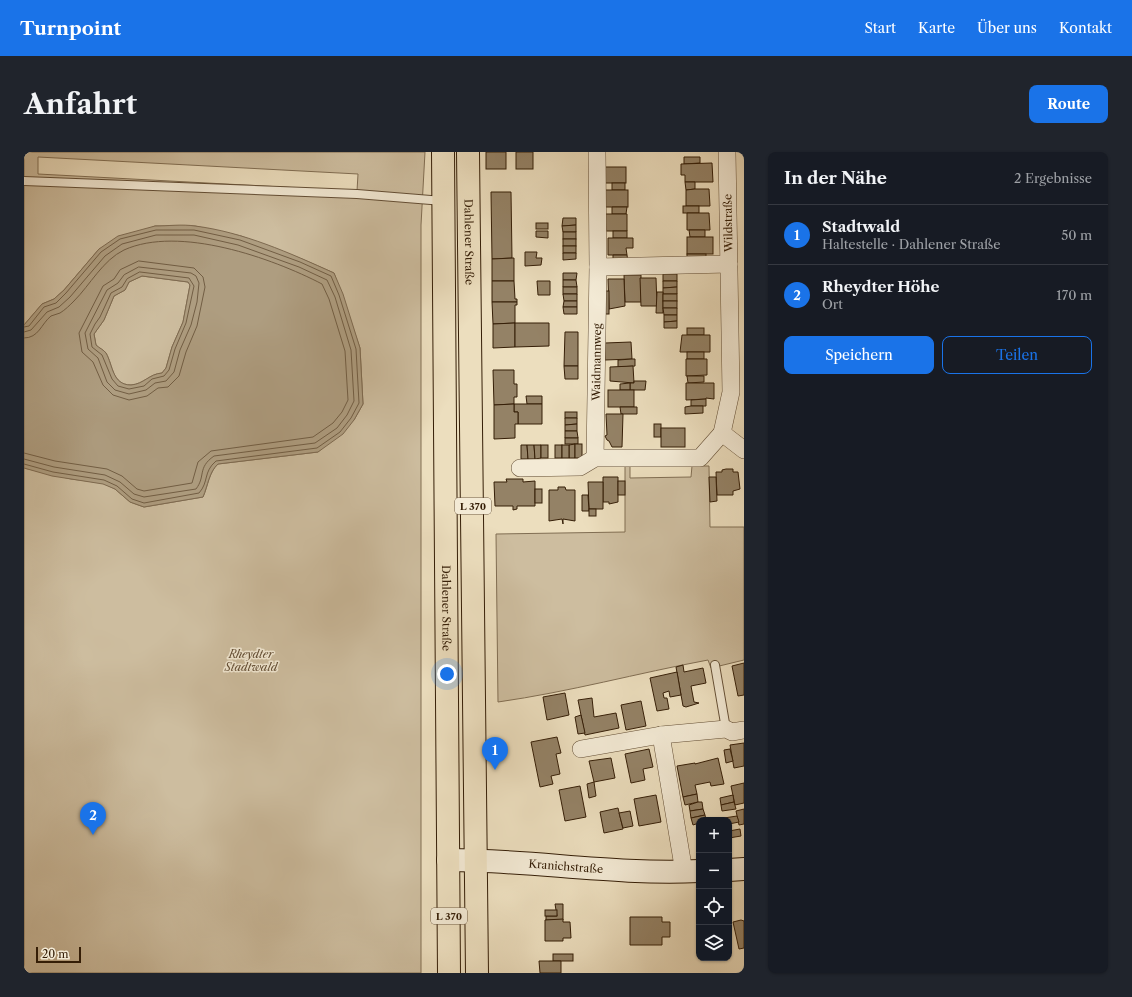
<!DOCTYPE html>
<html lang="de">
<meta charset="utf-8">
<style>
:root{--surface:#171b24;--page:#20242c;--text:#f1f3f6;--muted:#9ea1a6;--line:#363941;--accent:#1a73e8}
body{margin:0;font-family:"Libre Caslon Text",serif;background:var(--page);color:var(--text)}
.controls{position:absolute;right:12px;bottom:12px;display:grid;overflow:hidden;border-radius:8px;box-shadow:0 1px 3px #0004}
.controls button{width:36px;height:36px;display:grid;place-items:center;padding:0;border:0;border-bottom:1px solid var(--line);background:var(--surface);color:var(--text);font:20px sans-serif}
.scale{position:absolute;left:12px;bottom:10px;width:45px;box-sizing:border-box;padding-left:4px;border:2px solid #351e07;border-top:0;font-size:11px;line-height:14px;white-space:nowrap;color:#351e07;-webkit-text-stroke:3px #f3ead5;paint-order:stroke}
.you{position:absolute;left:423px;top:522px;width:14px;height:14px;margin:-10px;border:3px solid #fff;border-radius:50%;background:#1a73e8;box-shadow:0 0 0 6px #1a73e833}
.badge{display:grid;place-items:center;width:26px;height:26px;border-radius:50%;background:var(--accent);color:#fff;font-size:13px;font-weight:700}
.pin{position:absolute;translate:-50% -33px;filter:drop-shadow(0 1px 2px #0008)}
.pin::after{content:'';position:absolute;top:21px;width:14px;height:12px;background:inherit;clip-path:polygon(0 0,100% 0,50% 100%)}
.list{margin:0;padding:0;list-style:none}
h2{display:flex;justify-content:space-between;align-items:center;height:52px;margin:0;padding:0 16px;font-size:17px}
h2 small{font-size:13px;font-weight:400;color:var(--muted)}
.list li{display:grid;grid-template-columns:26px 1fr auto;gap:12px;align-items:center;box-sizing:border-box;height:60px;padding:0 16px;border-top:1px solid var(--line)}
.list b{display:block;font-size:15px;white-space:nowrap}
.list p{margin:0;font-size:13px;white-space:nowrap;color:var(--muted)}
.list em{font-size:13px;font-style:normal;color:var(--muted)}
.actions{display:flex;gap:8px;padding:12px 16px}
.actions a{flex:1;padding:9px 0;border:1px solid var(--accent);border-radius:8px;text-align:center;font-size:14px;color:var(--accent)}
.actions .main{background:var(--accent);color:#fff}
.icon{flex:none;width:22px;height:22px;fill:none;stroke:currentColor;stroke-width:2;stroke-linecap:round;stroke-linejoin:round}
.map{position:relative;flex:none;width:720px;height:821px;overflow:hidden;border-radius:8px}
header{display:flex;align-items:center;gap:24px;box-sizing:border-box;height:56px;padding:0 20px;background:var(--accent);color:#fff}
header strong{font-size:19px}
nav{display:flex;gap:22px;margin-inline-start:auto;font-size:14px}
.intro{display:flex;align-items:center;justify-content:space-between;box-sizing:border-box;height:96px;padding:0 24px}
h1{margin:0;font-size:28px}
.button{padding:10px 18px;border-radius:8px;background:var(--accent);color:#fff;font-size:14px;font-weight:700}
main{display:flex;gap:24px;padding:0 24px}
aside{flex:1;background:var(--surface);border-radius:8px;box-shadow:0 1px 3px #0004}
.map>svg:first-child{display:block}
.green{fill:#cdbd9f;stroke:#816e53;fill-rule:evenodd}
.water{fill:#ae9d80;stroke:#7e6a50;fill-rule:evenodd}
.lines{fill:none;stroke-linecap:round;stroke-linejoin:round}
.shore{stroke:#725e44;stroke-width:1}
.building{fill:#948266;stroke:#351e07}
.lane-casing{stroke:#634e35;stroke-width:10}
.street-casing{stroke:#634e35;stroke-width:18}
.secondary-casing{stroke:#351e07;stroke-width:24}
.primary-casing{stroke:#351e07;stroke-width:24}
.lane{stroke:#f3ead5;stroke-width:8}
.street{stroke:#f3ead5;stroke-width:17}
.secondary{stroke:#f3ead5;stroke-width:22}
.primary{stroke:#ecdebe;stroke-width:22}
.labels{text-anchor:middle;stroke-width:3;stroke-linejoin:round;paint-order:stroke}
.shield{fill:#f3ead5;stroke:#6e5b45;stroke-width:1}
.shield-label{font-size:10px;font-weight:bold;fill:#351e07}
.street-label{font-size:11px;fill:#351e07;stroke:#f3ead5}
.park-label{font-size:11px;font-style:italic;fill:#634e35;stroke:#f3ead5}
</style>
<header>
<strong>Turnpoint</strong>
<nav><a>Start</a><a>Karte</a><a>Über uns</a><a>Kontakt</a></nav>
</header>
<div class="intro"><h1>Anfahrt</h1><a class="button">Route</a></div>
<main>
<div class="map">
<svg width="720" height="821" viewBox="0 0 720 821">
<rect width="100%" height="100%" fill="#ecdebe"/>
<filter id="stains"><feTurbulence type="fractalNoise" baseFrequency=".005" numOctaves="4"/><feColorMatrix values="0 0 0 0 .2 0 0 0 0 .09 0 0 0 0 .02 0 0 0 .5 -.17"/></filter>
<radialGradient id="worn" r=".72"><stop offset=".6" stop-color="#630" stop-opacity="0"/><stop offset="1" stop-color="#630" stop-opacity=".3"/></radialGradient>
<g class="green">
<path d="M 0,0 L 401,0 L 397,73 L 397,821 L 0,821 L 0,316 L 47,327 L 79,331 L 91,337 L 106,350 L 120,355 L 179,345 C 184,334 185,320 194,312 L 294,300 L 330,268 L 339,252 L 336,196 L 310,121 L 278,107 L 217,84 L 171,74 L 131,74 L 75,97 L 40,138 L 30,147 L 18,152 L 0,173 ZM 14,5 L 334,22 L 333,39 L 14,22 Z"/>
<path d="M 118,124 L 164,130 L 166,133 L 159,170 L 148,195 L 142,216 L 138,221 C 125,222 120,232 107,233 C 88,233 89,213 82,201 C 80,198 75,196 72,193 L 70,182 L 80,168 L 90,144 L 101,138 L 105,130 Z"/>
<path d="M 601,314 L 606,314 L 606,326 L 667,325 L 668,314 L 685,314 L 686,375 L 720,375 L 720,508 L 687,516 L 684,508 C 614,521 545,540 474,550 L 472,382 L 601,380 Z"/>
</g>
<path class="water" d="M 131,74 C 144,74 158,72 171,74 C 219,80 266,101 310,121 L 319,142 L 336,196 L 339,252 L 330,268 L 319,282 L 294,300 L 194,312 C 185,320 184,333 179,345 L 120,355 L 106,350 L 91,337 L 79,332 L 28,324 L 0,316 L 0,173 L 18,152 L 30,147 L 40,138 L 75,97 L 94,84 ZM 118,124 L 164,130 L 166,133 L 159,170 L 148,195 L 142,216 L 138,221 C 125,222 120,232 107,233 C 88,233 89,213 82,201 C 80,198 75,196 72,193 L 70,182 L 80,168 L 90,144 L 101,138 L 105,130 Z"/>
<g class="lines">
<g class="shore">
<polygon points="115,109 170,116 179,125 181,135 173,174 162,200 155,224 144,235 134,236 123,244 105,248 89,243 79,233 69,210 58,200 55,181 79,134 90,127 96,118"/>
<polygon points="115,115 167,121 172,124 175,131 173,150 167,173 156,198 150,220 142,229 131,231 122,238 105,242 91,238 83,230 74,206 64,197 61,181 83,138 94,131 100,123"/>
<polygon points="116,120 165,126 170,134 162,171 151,197 145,218 140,224 128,227 120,234 105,237 94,234 88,227 78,203 68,195 66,182 71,172 76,165 87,141 98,135 103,127"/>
<path d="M 0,175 L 5,174 L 20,155 L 32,151 L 42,141 L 77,100 L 96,87 L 132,78 L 170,78 L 216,88 L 276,110 L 307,124 L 315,143 L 332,197 L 335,251 L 327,266 L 316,280 L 293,296 L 192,309 C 179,320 185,330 175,341 L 120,351 L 108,347 L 93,334 L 80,328 L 29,320 L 0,312"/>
<path d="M 0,180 L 7,178 L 23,160 L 35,155 L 46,145 L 81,104 L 98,92 L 132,83 L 170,83 L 214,93 L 275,115 L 303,128 L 311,145 L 327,198 L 330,249 L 323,263 L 313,276 L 291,291 L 190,304 C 173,316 182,324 172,337 L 120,345 L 110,342 L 96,330 L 81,323 L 30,315 L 0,307"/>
<path d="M 0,186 C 15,186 17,172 27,164 C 30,163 33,162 36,161 C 41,158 46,153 50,149 C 66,133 79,108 100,98 C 155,73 248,106 298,132 L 305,147 L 321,199 L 324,248 L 318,260 L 309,271 L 289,285 L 187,299 L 174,310 L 168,331 L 120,339 L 113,337 L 98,324 L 83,317 L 31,309 L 0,301"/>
</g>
</g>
<g class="building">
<rect x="462" y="0" width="20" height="17"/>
<rect x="492" y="0" width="17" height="17"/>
<polygon points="660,5 676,5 676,11 660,12"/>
<polygon points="688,11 689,30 661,30 661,23 657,23 657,12"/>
<rect x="579" y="15" width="23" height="16"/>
<polygon points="661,30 671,30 671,37 662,38"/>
<rect x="588" y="31" width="13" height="7"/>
<polygon points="671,37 685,37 686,54 662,54 662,38"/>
<rect x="580" y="38" width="24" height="17"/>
<polygon points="467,40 487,40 488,106 468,107"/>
<rect x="659" y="54" width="16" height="7"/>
<polygon points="588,55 603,55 602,62 588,62"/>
<polygon points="663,61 685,61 686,78 663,78"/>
<polygon points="581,62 603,62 603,79 582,79"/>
<polygon points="539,66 552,66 552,73 538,74"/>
<rect x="512" y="71" width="12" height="6"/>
<polygon points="552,73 552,80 539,80 538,74"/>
<polygon points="665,78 681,78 681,85 666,85"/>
<polygon points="512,79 524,79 524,86 512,85"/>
<rect x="589" y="79" width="14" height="7"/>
<rect x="539" y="80" width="13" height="7"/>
<rect x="663" y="85" width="26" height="17"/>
<polygon points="584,86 609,86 609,96 602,96 603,103 584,103"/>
<rect x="539" y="87" width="13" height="7"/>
<rect x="539" y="94" width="13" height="7"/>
<polygon points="501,100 513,100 512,106 518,106 517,113 501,114"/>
<polygon points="539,101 552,101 552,107 539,108"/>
<rect x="663" y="102" width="19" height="7"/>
<polygon points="589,103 603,103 604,110 589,110"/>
<polygon points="490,106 490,129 468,129 468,107"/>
<polygon points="539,121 553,121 552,128 539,128"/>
<rect x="639" y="122" width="14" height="7"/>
<polygon points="600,123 617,123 617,150 601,150"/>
<polygon points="616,126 632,126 633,154 617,154"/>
<polygon points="584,127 600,127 601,154 585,157"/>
<polygon points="539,128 552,128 553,135 539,135"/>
<polygon points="468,129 490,129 491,147 493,147 493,150 468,150"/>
<polygon points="513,129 526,129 526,143 514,143"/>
<polygon points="639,129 653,129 653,135 639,136"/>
<rect x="539" y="135" width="14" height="7"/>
<polygon points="653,135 653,142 639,142 639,136"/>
<rect x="578" y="139" width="7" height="23"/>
<polygon points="633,140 639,140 639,161 632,161"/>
<polygon points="539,142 553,142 553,149 540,149"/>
<rect x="639" y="142" width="14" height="7"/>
<polygon points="540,149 553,149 553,155 539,155"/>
<rect x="639" y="149" width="14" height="7"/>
<polygon points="468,150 493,150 493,153 491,153 491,171 469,172"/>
<polygon points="539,155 553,155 553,162 540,162"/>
<polygon points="639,156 653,156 653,163 640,163"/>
<polygon points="640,163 653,163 653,169 640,170"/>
<polygon points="653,169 653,176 640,176 640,170"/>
<polygon points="491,171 491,195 469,196 469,172"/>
<polygon points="491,171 525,171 525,194 491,195"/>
<rect x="663" y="176" width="17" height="7"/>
<polygon points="541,180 554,180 554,214 540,214"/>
<polygon points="658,183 686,183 686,200 656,200"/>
<polygon points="607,190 608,207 581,208 581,191"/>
<rect x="663" y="200" width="17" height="7"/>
<polygon points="608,207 611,207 611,214 594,215 594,208"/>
<polygon points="662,207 683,207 683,223 662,224"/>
<polygon points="540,214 554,214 554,227 541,227"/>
<polygon points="609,214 610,231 586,229 586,215"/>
<polygon points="469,218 490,218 490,232 493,232 493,245 490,245 490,252 470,253"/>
<polygon points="663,224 680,224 680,230 664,231"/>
<polygon points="610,229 622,229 621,238 606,238 606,231 610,231"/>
<polygon points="606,231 606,238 596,238 596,232"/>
<polygon points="662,231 690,231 690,247 682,246 682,247 662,248"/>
<rect x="584" y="238" width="26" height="17"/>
<polygon points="502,244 518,244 518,252 503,252"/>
<polygon points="682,247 682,254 667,254 667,248"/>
<polygon points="490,252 518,252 518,272 494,272 494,260 490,260"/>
<polygon points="490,252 490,260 494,260 494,272 491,272 491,286 470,287 470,253"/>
<polygon points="667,254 679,254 679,261 661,262 661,255"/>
<polygon points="596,255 613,255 613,262 597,262"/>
<rect x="541" y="260" width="12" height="6"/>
<polygon points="582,262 599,262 598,295 588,295 585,289 583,288 581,284 583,283"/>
<polygon points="541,266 553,266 553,272 541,273"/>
<polygon points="553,272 553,279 541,279 541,273"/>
<rect x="630" y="272" width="7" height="13"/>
<rect x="637" y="276" width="24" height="19"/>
<polygon points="541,279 553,279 554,286 541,286"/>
<rect x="541" y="286" width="13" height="6"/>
<polygon points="551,292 551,306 545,306 545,293"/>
<rect x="551" y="292" width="7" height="14"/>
<polygon points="497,293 503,293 504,307 497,307"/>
<polygon points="503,293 510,293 511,307 504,307"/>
<polygon points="510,293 517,293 517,306 511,307"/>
<rect x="517" y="293" width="7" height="13"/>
<rect x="531" y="293" width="7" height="13"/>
<rect x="538" y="293" width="7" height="13"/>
<polygon points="702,317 709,317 709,320 714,320 716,337 709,339 709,343 693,343 692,320 698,320 698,318"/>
<polygon points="579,325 594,325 594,350 585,352 585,350 579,350"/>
<polygon points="685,325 692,325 693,349 686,350"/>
<polygon points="482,327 499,327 499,330 511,329 511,354 493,354 493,357 489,358 489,354 471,354 470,330 483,330"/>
<rect x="594" y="329" width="7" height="14"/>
<polygon points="564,330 579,330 579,357 565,357"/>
<polygon points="534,335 541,335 542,338 551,338 551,369 539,367 539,372 538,367 525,369 525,338 534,338"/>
<rect x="511" y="337" width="7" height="14"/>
<polygon points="558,343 564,343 565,359 558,359"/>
<rect x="565" y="357" width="7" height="7"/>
<polygon points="720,511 720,543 714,544 708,514"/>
<polygon points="659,513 660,520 679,516 682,531 667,534 670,550 675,551 662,555 659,554 652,515"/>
<polygon points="653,520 657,543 646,545 645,539 639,541 640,546 643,546 645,557 633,559 626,526"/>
<polygon points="541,541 545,563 523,568 519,545"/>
<polygon points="568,546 570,565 592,561 595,576 561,583 554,548"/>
<polygon points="617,549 622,574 602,578 597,553"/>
<polygon points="557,563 561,581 554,582 551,565"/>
<polygon points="533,585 537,601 532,602 536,622 527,624 529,632 516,635 507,590"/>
<polygon points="720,591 720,614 710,616 706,593"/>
<polygon points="625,597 629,615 619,617 621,628 607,631 601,602"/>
<polygon points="706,597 709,609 702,611 700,598"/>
<polygon points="587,606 591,626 570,630 565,609"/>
<polygon points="694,606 700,632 687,634 686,630 671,633 673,642 659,645 653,614 671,611 671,612"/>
<polygon points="570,630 572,644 565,646 563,632"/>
<polygon points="720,631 720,651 711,653 707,634"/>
<polygon points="556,634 562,665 541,669 535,638"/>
<polygon points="673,642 674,650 661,653 659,645"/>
<polygon points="632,643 637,670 615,674 610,647"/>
<polygon points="709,643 710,650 697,653 696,646"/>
<polygon points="674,650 678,650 679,657 666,659 665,653"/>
<polygon points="710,650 712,657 698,659 697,653"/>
<polygon points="594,656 599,677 580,681 576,660"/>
<polygon points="679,657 681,663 667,666 666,659"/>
<polygon points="720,657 720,672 715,673 712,659"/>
<polygon points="606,659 609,674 599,676 595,661"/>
<polygon points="681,663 682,668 675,668 675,671 669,673 667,666"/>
<polygon points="713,664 715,670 705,672 705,668 700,668 700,666"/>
<polygon points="716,677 717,684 705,686 705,679"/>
<polygon points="531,752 539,752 539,768 522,768 522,764 533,764"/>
<rect x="521" y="758" width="12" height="6"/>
<polygon points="606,765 638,765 638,770 646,770 646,785 638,785 638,793 606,793"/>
<polygon points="539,767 539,770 546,770 547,786 539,786 539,789 521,789 521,768"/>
<polygon points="717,768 720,769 720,796 715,797 709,770"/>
<rect x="529" y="802" width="20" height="7"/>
<polygon points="515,809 537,809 537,821 516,821"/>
</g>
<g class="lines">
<g class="lane-casing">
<g id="lane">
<polyline points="0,29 333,42 419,49"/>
<polyline points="691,513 702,577"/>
</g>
</g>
<g class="street-casing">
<g id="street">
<polyline points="574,115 705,112"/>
<polyline points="698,281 707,240 703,0"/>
<path id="s1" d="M 571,306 L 574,115 L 573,0"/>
<polyline points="496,316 556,315 571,306 676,306 698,281 720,298"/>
<polyline points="637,583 660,720"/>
<polyline points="557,597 637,583 702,577 708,580 720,578"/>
</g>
</g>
<g class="secondary-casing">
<g id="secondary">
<path id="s2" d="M 424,708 C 508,708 591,723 675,719"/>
<polyline points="705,718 720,717"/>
</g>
</g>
<g class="primary-casing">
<g id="primary">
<path id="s3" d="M 419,0 L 425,821"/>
<path id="s4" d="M 444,0 L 453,821"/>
</g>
</g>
<use href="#lane" class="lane"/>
<use href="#street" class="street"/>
<use href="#secondary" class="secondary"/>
<use href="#primary" class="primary"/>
</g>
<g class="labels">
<g class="shield">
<rect x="431" y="346" width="36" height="16" rx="3"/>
<rect x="407" y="756" width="36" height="16" rx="3"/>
</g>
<g class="shield-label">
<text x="449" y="358">L 370</text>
<text x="425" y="768">L 370</text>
</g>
<g class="street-label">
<text transform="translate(704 71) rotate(-91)" y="4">Wildstraße</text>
<text dy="4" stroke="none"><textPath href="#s4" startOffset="90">Dahlener Straße</textPath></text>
<text dy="4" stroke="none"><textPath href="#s1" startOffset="96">Waidmannweg</textPath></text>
<text dy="4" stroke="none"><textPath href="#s3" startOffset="456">Dahlener Straße</textPath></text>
<text dy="4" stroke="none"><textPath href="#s2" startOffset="118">Kranichstraße</textPath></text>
</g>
<g class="park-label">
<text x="227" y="506">Rheydter<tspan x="227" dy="13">Stadtwald</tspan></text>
</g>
</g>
<rect width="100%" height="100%" filter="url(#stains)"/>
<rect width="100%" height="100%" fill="url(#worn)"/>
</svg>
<div class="controls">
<button>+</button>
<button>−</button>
<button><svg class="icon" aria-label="locate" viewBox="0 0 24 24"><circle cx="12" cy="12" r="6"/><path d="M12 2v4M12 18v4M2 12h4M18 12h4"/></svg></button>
<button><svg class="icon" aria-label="layers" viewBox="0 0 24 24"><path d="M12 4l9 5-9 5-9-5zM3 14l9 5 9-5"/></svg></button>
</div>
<div class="scale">20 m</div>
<div class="you"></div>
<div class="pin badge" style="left:471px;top:618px">1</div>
<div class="pin badge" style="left:69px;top:683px">2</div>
</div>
<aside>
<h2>In der Nähe<small>2 Ergebnisse</small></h2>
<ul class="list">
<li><span class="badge">1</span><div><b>Stadtwald</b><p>Haltestelle · Dahlener Straße</p></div><em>50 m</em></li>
<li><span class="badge">2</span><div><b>Rheydter Höhe</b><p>Ort</p></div><em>170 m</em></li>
</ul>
<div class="actions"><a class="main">Speichern</a><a>Teilen</a></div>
</aside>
</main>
